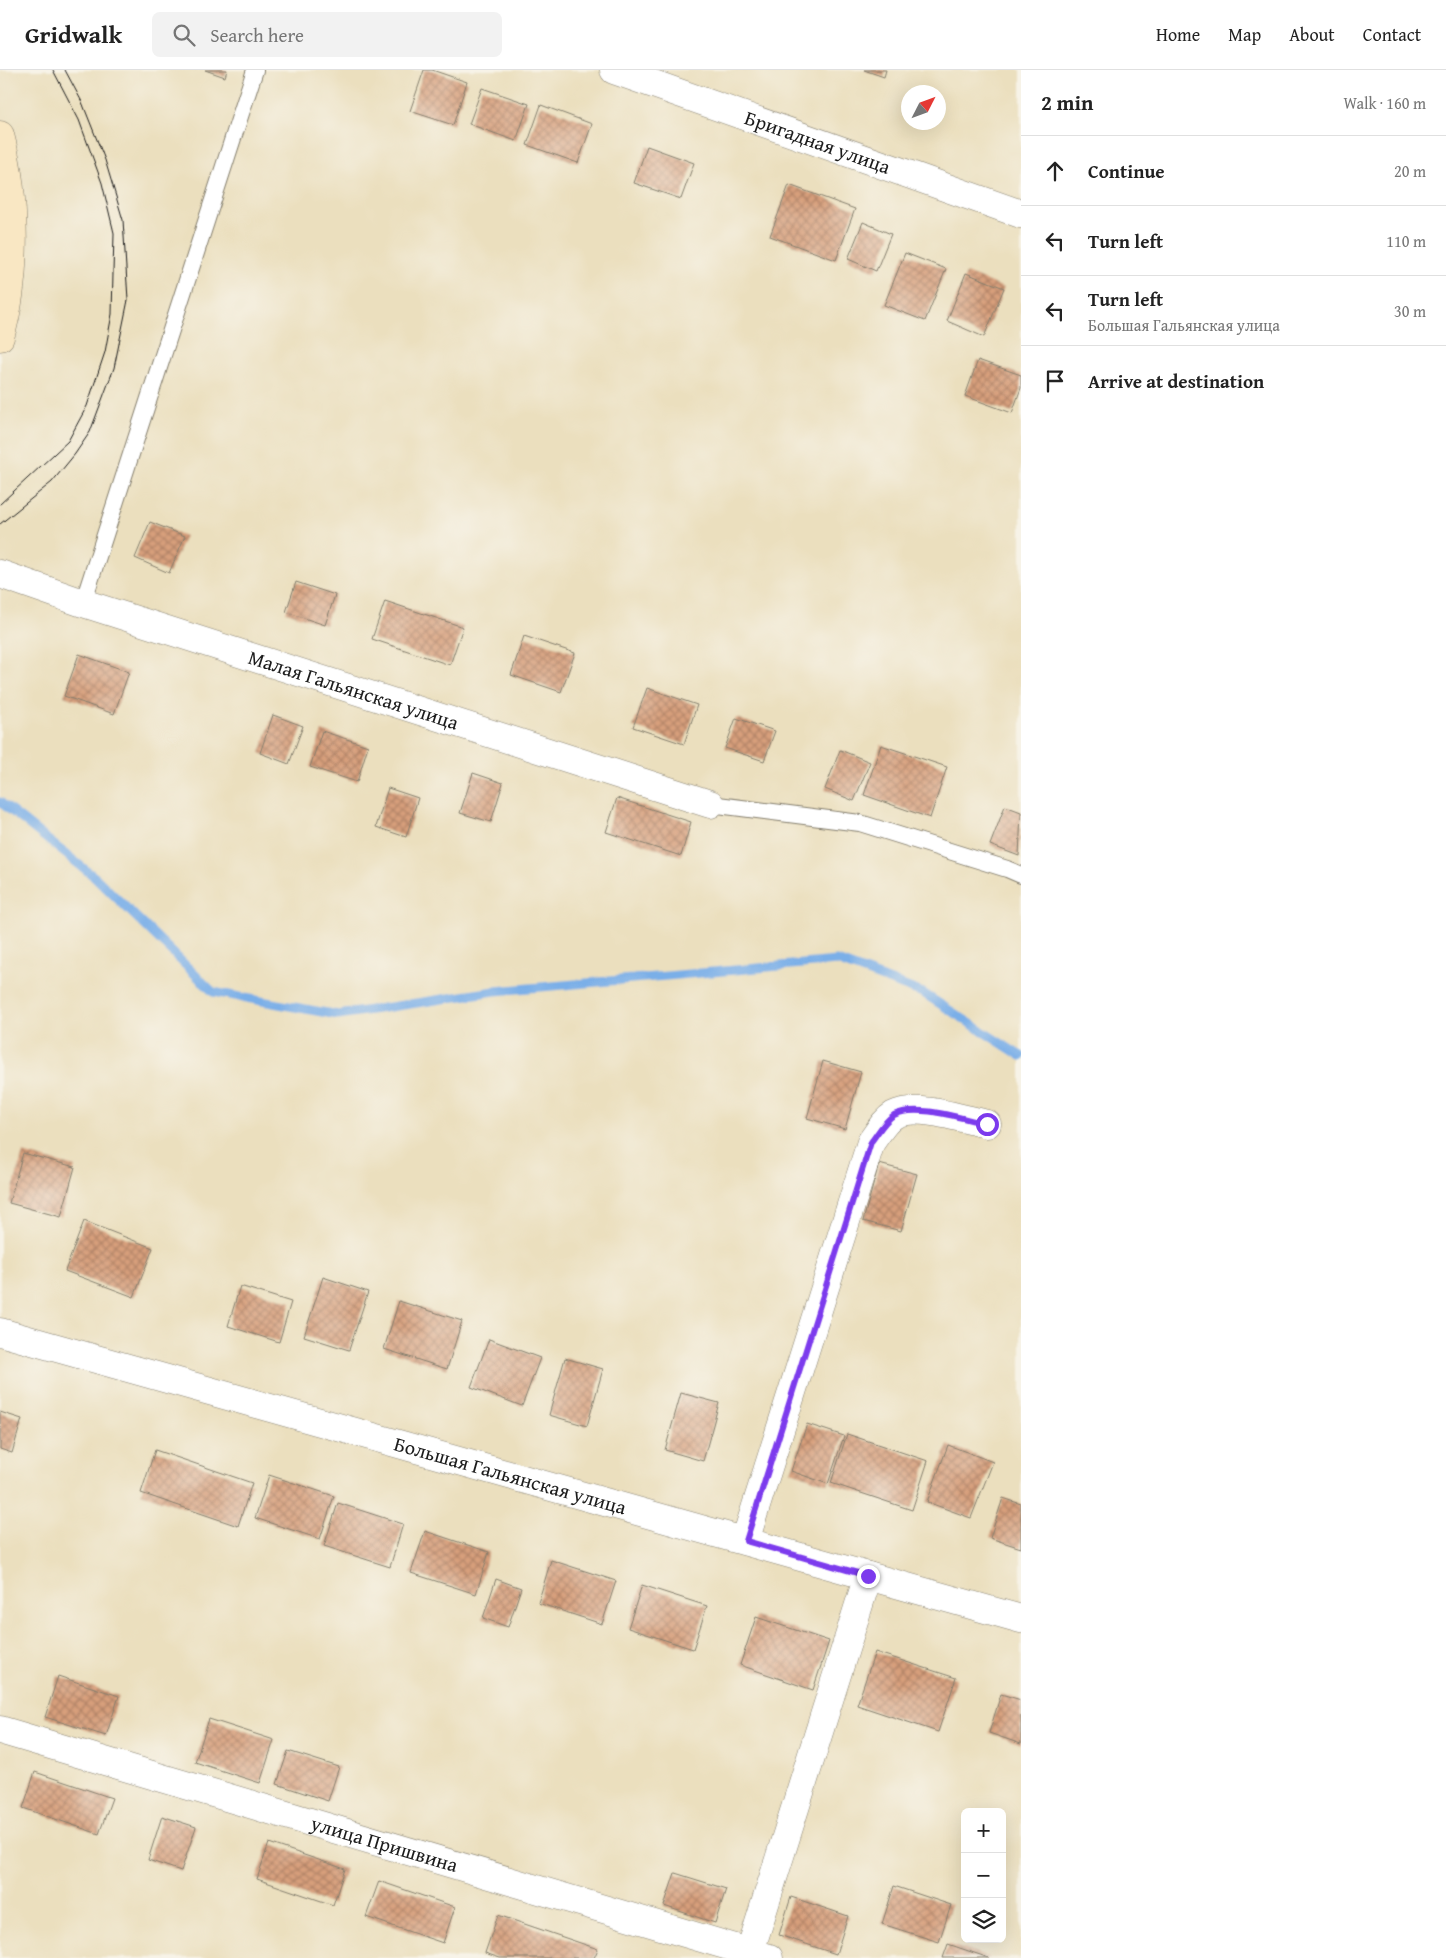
<!DOCTYPE html>
<meta charset="utf-8">
<style>
:root{--surface:#fff;--page:#f2f2f2;--text:#222;--muted:#767676;--line:#e0e0e0}
body{margin:0;font-family:"Gentium Book Plus",serif;background:var(--page);color:var(--text)}
.controls{position:absolute;right:15px;bottom:15px;display:grid;overflow:hidden;border-radius:8px;box-shadow:0 5px 20px #0002}
.controls button{width:45px;height:45px;display:grid;place-items:center;padding:0;border:0;border-bottom:1px solid var(--line);background:var(--surface);color:var(--text);font:25px sans-serif}
.compass{position:absolute;left:901px;top:15px;width:45px;height:45px;border-radius:50%;background:var(--surface);box-shadow:0 5px 20px #0002;rotate:48deg}
.stop{position:absolute;width:15px;height:15px;margin:-11px;border:4px solid #7c3aed;border-radius:50%;background:#fff}
.stop.end{background:#7c3aed;border-color:#fff;box-shadow:0 1px 5px #0008}
.list{margin:0;padding:0;list-style:none}
h2{display:flex;justify-content:space-between;align-items:center;height:65px;margin:0;padding:0 20px;font-size:21px}
h2 small{font-size:16px;font-weight:400;color:var(--muted)}
.list li{display:grid;grid-template-columns:32px 1fr auto;gap:15px;align-items:center;box-sizing:border-box;height:70px;padding:0 20px;border-top:1px solid var(--line)}
.list b{display:block;font-size:19px;white-space:nowrap}
.list p{margin:0;font-size:16px;white-space:nowrap;color:var(--muted)}
.list em{font-size:16px;font-style:normal;color:var(--muted)}
.icon{flex:none;width:28px;height:28px;fill:none;stroke:currentColor;stroke-width:2;stroke-linecap:round;stroke-linejoin:round}
.map{position:relative;flex:none;width:1021px;height:1888px;overflow:hidden}
header{display:flex;align-items:center;gap:30px;box-sizing:border-box;height:70px;padding:0 25px;background:var(--surface);border-bottom:1px solid var(--line)}
header strong{font-size:24px}
nav{display:flex;gap:28px;margin-inline-start:auto;font-size:18px}
.search{width:350px;height:45px;background:var(--page);display:flex;align-items:center;gap:12px;box-sizing:border-box;padding:0 18px;border-radius:8px;color:var(--muted);font-size:19px}
main{display:flex}
aside{flex:1;background:var(--surface)}
.map>svg:first-child{display:block}
.lines{fill:none;stroke-linecap:round;stroke-linejoin:round}
.stream{stroke:#7aafe8;stroke-width:9}
.building{fill:url(#building-cross-hatch)}
.service-casing{stroke:#847e6d;stroke-width:18}
.minor-casing{stroke:#847e6d;stroke-width:29}
.secondary-casing{stroke:#847e6d;stroke-width:29}
.service{stroke:#fff;stroke-width:16}
.minor{stroke:#fff;stroke-width:28}
.secondary{stroke:#f9e7c3;stroke-width:28}
.tram{stroke:#1c1c1c;stroke-width:1}
.route{stroke:#7c3aed;stroke-width:6}
.labels{text-anchor:middle;stroke-width:5;stroke-linejoin:round;paint-order:stroke}
.street-label{font-size:20px;fill:#1c1c1c;stroke:#f7f3e8}
</style>
<header>
<strong>Gridwalk</strong>
<div class="search"><svg class="icon" aria-label="search" viewBox="0 0 24 24"><circle cx="10" cy="10" r="6"/><path d="M15 15l6 6"/></svg>Search here</div>
<nav><a>Home</a><a>Map</a><a>About</a><a>Contact</a></nav>
</header>
<main>
<div class="map">
<svg width="1021" height="1888" viewBox="0 0 1021 1888">
<defs>
<pattern id="building-cross-hatch" width="8" height="8" patternUnits="userSpaceOnUse" patternTransform="scale(1.25)"><rect width="8" height="8" fill="#d79f7c"/><path d="M0 0l8 8M0 8l8-8" fill="none" stroke="#ae8165"/></pattern>
</defs>
<rect width="100%" height="100%" fill="#f7f3e8"/>
<filter id="ink" filterUnits="userSpaceOnUse"><feTurbulence type="fractalNoise" baseFrequency=".02" numOctaves="2"/><feDisplacementMap in="SourceGraphic" scale="10" xChannelSelector="R" yChannelSelector="G"/><feConvolveMatrix kernelMatrix="1 2 1 2 8 2 1 2 1" color-interpolation-filters="sRGB"/></filter>
<filter id="wash" filterUnits="userSpaceOnUse"><feTurbulence type="fractalNoise" baseFrequency=".0096" numOctaves="4" result="noise"/><feDisplacementMap in="SourceGraphic" scale="20" xChannelSelector="R" yChannelSelector="G"/><feGaussianBlur stdDeviation="1.12" result="paint"/><feColorMatrix in="noise" values="0 0 0 0 0 0 0 0 0 0 0 0 0 0 0 0 0 1.4 0 .05"/><feComposite in="paint" operator="in"/></filter>
<g filter="url(#wash)">
<rect width="100%" height="100%" fill="#ebdfbe"/>
<g class="lines">
<polyline class="stream" points="0,732 96,808 213,922 338,945 495,921 837,891 923,923 1021,986"/>
</g>
<g id="blocks">
<g class="building">
<polygon points="205,0 227,0 225,7"/>
<polygon points="424,0 432,0 467,12 453,55 410,41"/>
<polygon points="864,0 886,0 884,7"/>
<polygon points="482,18 529,34 516,71 469,54"/>
<polygon points="541,35 592,54 578,93 527,75"/>
<polygon points="647,76 694,93 681,129 634,113"/>
<polygon points="789,115 855,139 836,190 770,166"/>
<polygon points="863,152 891,164 876,201 848,189"/>
<polygon points="905,183 946,199 925,251 884,235"/>
<polygon points="966,203 1004,218 984,267 947,251"/>
<polygon points="978,290 1021,305 1021,318 1012,343 965,326"/>
<polygon points="150,452 185,466 169,503 135,488"/>
<polygon points="296,512 335,525 325,555 286,542"/>
<polygon points="385,531 463,557 450,595 372,569"/>
<polygon points="524,566 575,583 561,622 511,605"/>
<polygon points="79,584 129,602 114,644 64,626"/>
<polygon points="647,618 697,635 684,674 633,657"/>
<polygon points="273,645 303,656 289,694 260,683"/>
<polygon points="736,648 775,661 764,691 725,678"/>
<polygon points="322,661 368,676 357,712 310,697"/>
<polygon points="881,675 947,697 930,748 864,725"/>
<polygon points="840,680 870,692 854,731 825,719"/>
<polygon points="473,703 503,713 491,752 460,743"/>
<polygon points="388,718 418,728 406,767 376,757"/>
<polygon points="617,728 691,752 681,786 606,762"/>
<polygon points="1005,736 1021,742 1019,786 990,775"/>
<polygon points="823,991 861,1002 845,1059 807,1048"/>
<polygon points="23,1083 75,1097 61,1147 9,1133"/>
<polygon points="879,1094 917,1104 901,1161 863,1151"/>
<polygon points="84,1151 153,1178 134,1227 65,1201"/>
<polygon points="323,1207 368,1222 349,1280 304,1266"/>
<polygon points="240,1216 291,1232 279,1272 228,1256"/>
<polygon points="399,1231 462,1251 447,1299 384,1279"/>
<polygon points="489,1269 540,1288 522,1336 471,1317"/>
<polygon points="565,1288 603,1299 587,1356 549,1345"/>
<polygon points="681,1323 719,1333 703,1391 665,1380"/>
<polygon points="0,1342 22,1349 12,1383 0,1379"/>
<polygon points="807,1354 844,1366 828,1414 791,1401"/>
<polygon points="847,1364 928,1391 912,1440 831,1413"/>
<polygon points="948,1375 993,1392 971,1448 927,1432"/>
<polygon points="155,1380 252,1413 238,1456 141,1423"/>
<polygon points="269,1405 334,1426 320,1469 255,1448"/>
<polygon points="1003,1428 1021,1434 1021,1478 990,1468"/>
<polygon points="338,1433 403,1454 390,1497 324,1476"/>
<polygon points="425,1461 489,1482 476,1524 411,1503"/>
<polygon points="551,1490 616,1511 602,1554 538,1533"/>
<polygon points="496,1509 521,1518 508,1557 483,1548"/>
<polygon points="642,1515 707,1536 693,1579 628,1558"/>
<polygon points="756,1547 829,1571 813,1620 740,1595"/>
<polygon points="875,1582 956,1608 938,1662 857,1635"/>
<polygon points="58,1606 119,1626 106,1666 45,1647"/>
<polygon points="1001,1624 1021,1630 1021,1674 989,1663"/>
<polygon points="209,1649 274,1670 260,1713 195,1692"/>
<polygon points="288,1681 339,1697 328,1731 277,1714"/>
<polygon points="35,1702 112,1728 99,1764 23,1738"/>
<polygon points="162,1746 196,1757 181,1801 148,1790"/>
<polygon points="269,1773 345,1799 333,1835 257,1809"/>
<polygon points="675,1803 726,1819 715,1853 664,1836"/>
<polygon points="379,1811 455,1837 443,1873 366,1847"/>
<polygon points="894,1816 951,1835 939,1872 882,1854"/>
<polygon points="791,1827 848,1846 836,1884 779,1865"/>
<polygon points="498,1845 598,1879 594,1888 500,1888 485,1883"/>
<polygon points="948,1874 989,1888 943,1888"/>
</g>
</g>
</g>
<g filter="url(#ink)">
<use href="#blocks" fill-opacity="0" stroke="#847e6d" stroke-width="1"/>
<g class="lines">
<g class="service-casing">
<g id="service">
<polyline points="83,533 255,0"/>
<polyline points="710,734 860,753 1007,799 1021,805"/>
</g>
</g>
<g class="minor-casing">
<g id="minor">
<path id="s1" d="M 614,0 L 1021,144"/>
<path id="s2" d="M 0,504 L 83,533 L 710,734"/>
<path id="s3" d="M 0,1262 L 1021,1549"/>
<path d="M 745,1471 L 871,1072 C 878,1063 884,1051 894,1045 C 916,1033 963,1049 987,1054"/>
<path id="s4" d="M 0,1660 L 769,1888"/>
<polyline points="748,1888 868,1506"/>
</g>
</g>
<g class="secondary-casing">
<path id="secondary" d="M 0,65 C 16,125 18,208 0,267"/>
</g>
<use href="#service" class="service"/>
<use href="#minor" class="minor"/>
<use href="#secondary" class="secondary"/>
<g class="tram">
<polyline points="0,434 68,371 87,336 105,282 112,244 114,163 102,113 79,50 53,0"/>
<polyline points="0,454 52,412 75,384 90,362 114,298 128,230 123,150 105,90 82,32 65,0"/>
</g>
</g>
</g>
<g class="lines" filter="url(#ink)">
<path class="route" d="M 868,1506 L 746,1471 L 871,1072 C 878,1063 884,1051 894,1045 C 916,1033 963,1049 987,1054"/>
</g>
<g class="labels">
<g class="street-label">
<text dy="7" stroke="none"><textPath href="#s1" startOffset="216">Бригадная улица</textPath></text>
<text dy="7" stroke="none"><textPath href="#s2" startOffset="372">Малая Гальянская улица</textPath></text>
<text dy="7" stroke="none"><textPath href="#s3" startOffset="530">Большая Гальянская улица</textPath></text>
<text dy="7" stroke="none"><textPath href="#s4" startOffset="401">улица Пришвина</textPath></text>
</g>
</g>
</svg>
<div class="controls">
<button>+</button>
<button>−</button>
<button><svg class="icon" aria-label="layers" viewBox="0 0 24 24"><path d="M12 4l9 5-9 5-9-5zM3 14l9 5 9-5"/></svg></button>
</div>
<svg class="compass" viewBox="-18 -18 36 36"><path d="M0-13l5 13h-10z" fill="#e53935"/><path d="M0 13l5-13h-10z" fill="#767676"/></svg>
<div class="stop" style="left:987px;top:1054px"></div>
<div class="stop end" style="left:868px;top:1506px"></div>
</div>
<aside>
<h2>2 min<small>Walk · 160 m</small></h2>
<ul class="list">
<li><svg class="icon" aria-label="ahead" viewBox="0 0 24 24"><path d="M12 20V5M6 11l6-6 6 6"/></svg><div><b>Continue</b></div><em>20 m</em></li>
<li><svg class="icon" aria-label="left" viewBox="0 0 24 24"><path d="M17 20v-9H6M10 6l-5 5 5 5"/></svg><div><b>Turn left</b></div><em>110 m</em></li>
<li><svg class="icon" aria-label="left" viewBox="0 0 24 24"><path d="M17 20v-9H6M10 6l-5 5 5 5"/></svg><div><b>Turn left</b><p>Большая Гальянская улица</p></div><em>30 m</em></li>
<li><svg class="icon" aria-label="arrive" viewBox="0 0 24 24"><path d="M6 21V4h12l-3 4 3 4H6"/></svg><div><b>Arrive at destination</b></div></li>
</ul>
</aside>
</main>
